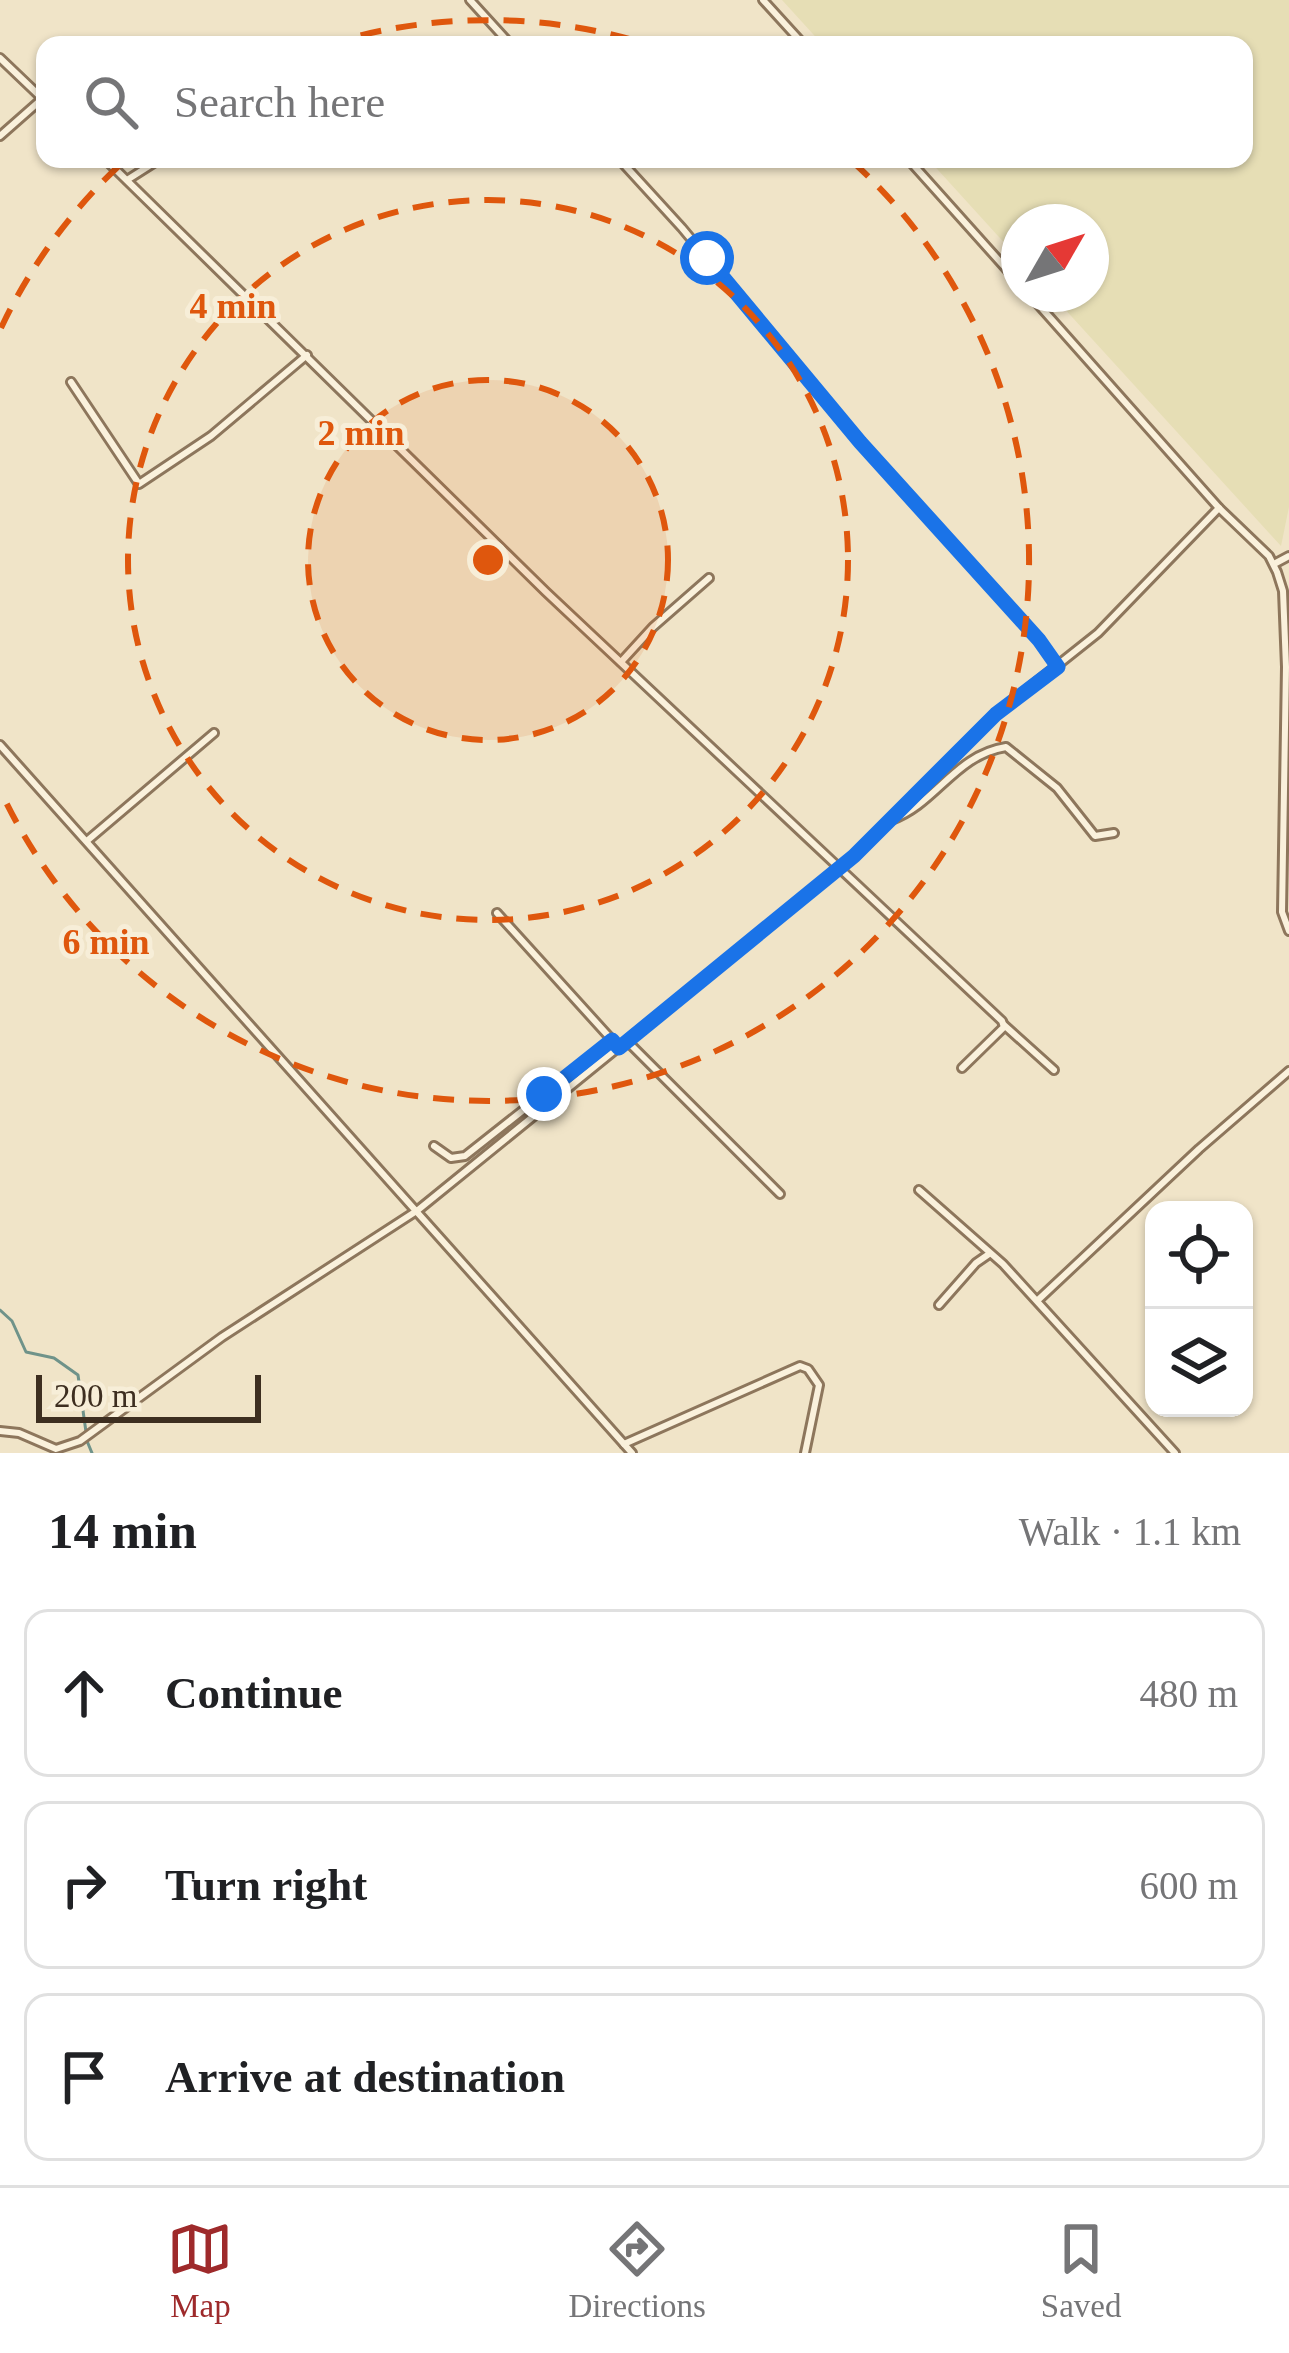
<!DOCTYPE html>
<meta charset="utf-8">
<style>
:root{--surface:#fff;--page:#f6f6f6;--text:#202124;--muted:#757577;--line:#e0e0e0;--accent:#9e2a2b}
body{margin:0;font-family:Georgia,serif;background:var(--page);color:var(--text)}
.controls{position:absolute;right:36px;bottom:36px;display:grid;overflow:hidden;border-radius:24px;box-shadow:0 3px 9px #0004}
.controls button{width:108px;height:108px;display:grid;place-items:center;padding:0;border:0;border-bottom:3px solid var(--line);background:var(--surface);color:var(--text);font:60px sans-serif}
.compass{position:absolute;left:1001px;top:204px;width:108px;height:108px;border-radius:50%;background:var(--surface);box-shadow:0 3px 9px #0004;rotate:51deg}
.scale{position:absolute;left:36px;bottom:30px;width:225px;box-sizing:border-box;padding-left:12px;border:6px solid #3d2e20;border-top:0;font-size:33px;line-height:42px;white-space:nowrap;color:#3d2e20;-webkit-text-stroke:9px #f7eed8;paint-order:stroke}
.stop{position:absolute;width:36px;height:36px;margin:-27px;border:9px solid #1a73e8;border-radius:50%;background:#fff}
.stop.end{background:#1a73e8;border-color:#fff;box-shadow:0 3px 12px #0008}
.list{margin:0;padding:0;list-style:none}
h2{display:flex;justify-content:space-between;align-items:center;height:156px;margin:0;padding:0 48px;font-size:51px}
h2 small{font-size:39px;font-weight:400;color:var(--muted)}
.list li{display:grid;grid-template-columns:78px 1fr auto;gap:36px;align-items:center;box-sizing:border-box;height:168px;margin:0 24px 24px;padding:0 24px;border:3px solid var(--line);border-radius:24px}
.list b{display:block;font-size:45px;white-space:nowrap}
.list em{font-size:39px;font-style:normal;color:var(--muted)}
.icon{flex:none;width:66px;height:66px;fill:none;stroke:currentColor;stroke-width:2;stroke-linecap:round;stroke-linejoin:round}
.map{position:relative;flex:none;width:1289px;height:1453px;overflow:hidden}
.search{position:absolute;background:var(--surface);box-shadow:0 3px 9px #0004;left:36px;right:36px;top:36px;height:132px;display:flex;align-items:center;gap:30px;box-sizing:border-box;padding:0 42px;border-radius:24px;color:var(--muted);font-size:45px}
.sheet{height:732px;background:var(--surface)}
nav{display:flex;justify-content:space-around;align-items:center;box-sizing:border-box;height:168px;border-top:3px solid var(--line);background:var(--surface);font-size:33px;color:var(--muted)}
nav a{display:grid;justify-items:center;gap:6px}
nav .on{color:var(--accent)}
.map>svg:first-child{display:block}
.farmland{fill:#e6deb5}
.lines{fill:none;stroke-linecap:round;stroke-linejoin:round}
.stream{stroke:#6f938a;stroke-width:3}
.minor-casing{stroke:#8d765c;stroke-width:12}
.minor{stroke:#faf1dc;stroke-width:6}
.route{stroke:#1a73e8;stroke-width:15}
.ring{fill:none;stroke:#df570d;stroke-width:6;stroke-dasharray:21 15}
.centre{fill:#df570d;stroke:#f7eed8;stroke-width:6}
.ring-label{font-size:36px;text-anchor:middle;font-weight:bold;fill:#df570d;stroke:#f7eed8;stroke-width:10;stroke-linejoin:round;paint-order:stroke}
</style>
<div class="map">
<svg width="1289" height="1453" viewBox="0 0 1289 1453">
<rect width="100%" height="100%" fill="#f0e4c8"/>
<polygon class="farmland" points="782,0 1289,0 1289,507 1281,546 1051,294 1091,294 1091,222 1019,222 1019,259 928,159 1244,159 1244,45 823,45"/>
<g class="lines">
<g class="stream">
<polyline points="0,1310 12,1321 26,1352 54,1358 78,1375 86,1432"/>
<polyline points="87,1441 92,1453"/>
</g>
<g class="minor-casing">
<g id="minor">
<polyline points="470,0 511,45"/>
<polyline points="763,0 804,45"/>
<polyline points="0,58 45,101"/>
<polyline points="0,136 42,99"/>
<polyline points="105,159 546,592 1002,1021 1004,1027 962,1068"/>
<polyline points="619,159 682,228 860,442 1039,640 1058,667"/>
<polyline points="908,159 1019,283"/>
<polyline points="127,180 160,159"/>
<polyline points="1029,294 1219,508 1269,556 1277,572 1283,591 1286,667 1282,912 1289,931"/>
<polyline points="71,382 139,484 211,436 307,355"/>
<polyline points="1274,564 1289,556"/>
<polyline points="621,662 653,627 709,578"/>
<polyline points="0,745 632,1453"/>
<path d="M 891,820 C 936,804 955,755 1006,747 L 1057,788 L 1095,836 L 1114,833"/>
<polyline points="88,840 214,733"/>
<polyline points="497,913 612,1040"/>
<polyline points="1004,1025 1054,1070"/>
<polyline points="627,1041 780,1194"/>
<polyline points="434,1146 451,1158 465,1156 612,1040"/>
<polyline points="919,1190 1003,1264 1175,1453"/>
<polyline points="1038,1300 1199,1149 1289,1071"/>
<polyline points="939,1305 976,1263 989,1254"/>
<polyline points="0,1431 19,1433 56,1449 80,1441 222,1337 418,1210 854,856 996,714 1098,633 1219,508"/>
<polyline points="624,1444 800,1366 808,1369 819,1385 805,1453"/>
</g>
</g>
<use href="#minor" class="minor"/>
</g>
<g class="lines">
<polyline class="route" points="544,1094 612,1040 619,1048 854,856 996,714 1058,667 1039,640 860,442 707,258"/>
</g>
<circle cx="488" cy="560" r="180" fill="#df570d" fill-opacity=".12"/>
<g class="ring">
<circle cx="488" cy="560" r="180"/>
<circle cx="488" cy="560" r="360"/>
<path d="M1 328A540 540 0 0 1 123 162M326 45A540 540 0 0 1 650 45M853 162A540 540 0 1 1 1 792"/>
</g>
<circle cx="488" cy="560" r="18" class="centre"/>
<g class="ring-label">
<text x="233" y="318">4 min</text>
<text x="361" y="445">2 min</text>
<text x="106" y="954">6 min</text>
</g>
</svg>
<div class="controls">
<button><svg class="icon" aria-label="locate" viewBox="0 0 24 24"><circle cx="12" cy="12" r="6"/><path d="M12 2v4M12 18v4M2 12h4M18 12h4"/></svg></button>
<button><svg class="icon" aria-label="layers" viewBox="0 0 24 24"><path d="M12 4l9 5-9 5-9-5zM3 14l9 5 9-5"/></svg></button>
</div>
<svg class="compass" viewBox="-18 -18 36 36"><path d="M0-13l5 13h-10z" fill="#e53935"/><path d="M0 13l5-13h-10z" fill="#757577"/></svg>
<div class="scale">200 m</div>
<div class="stop" style="left:707px;top:258px"></div>
<div class="stop end" style="left:544px;top:1094px"></div>
<div class="search"><svg class="icon" aria-label="search" viewBox="0 0 24 24"><circle cx="10" cy="10" r="6"/><path d="M15 15l6 6"/></svg>Search here</div>
</div>
<section class="sheet">
<h2>14 min<small>Walk · 1.1 km</small></h2>
<ul class="list">
<li><svg class="icon" aria-label="ahead" viewBox="0 0 24 24"><path d="M12 20V5M6 11l6-6 6 6"/></svg><div><b>Continue</b></div><em>480 m</em></li>
<li><svg class="icon" aria-label="right" viewBox="0 0 24 24"><path d="M7 20v-9h11M14 6l5 5-5 5"/></svg><div><b>Turn right</b></div><em>600 m</em></li>
<li><svg class="icon" aria-label="arrive" viewBox="0 0 24 24"><path d="M6 21V4h12l-3 4 3 4H6"/></svg><div><b>Arrive at destination</b></div></li>
</ul>
</section>
<nav>
<a class="on"><svg class="icon" aria-label="map" viewBox="0 0 24 24"><path d="M3 6l6-2 6 2 6-2v14l-6 2-6-2-6 2zM9 4v14M15 6v14"/></svg>Map</a>
<a><svg class="icon" aria-label="directions" viewBox="0 0 24 24"><path d="M12 3l9 9-9 9-9-9zM9 14v-3h6M13 9l2 2-2 2"/></svg>Directions</a>
<a><svg class="icon" aria-label="saved" viewBox="0 0 24 24"><path d="M7 4h10v16l-5-4-5 4z"/></svg>Saved</a>
</nav>
